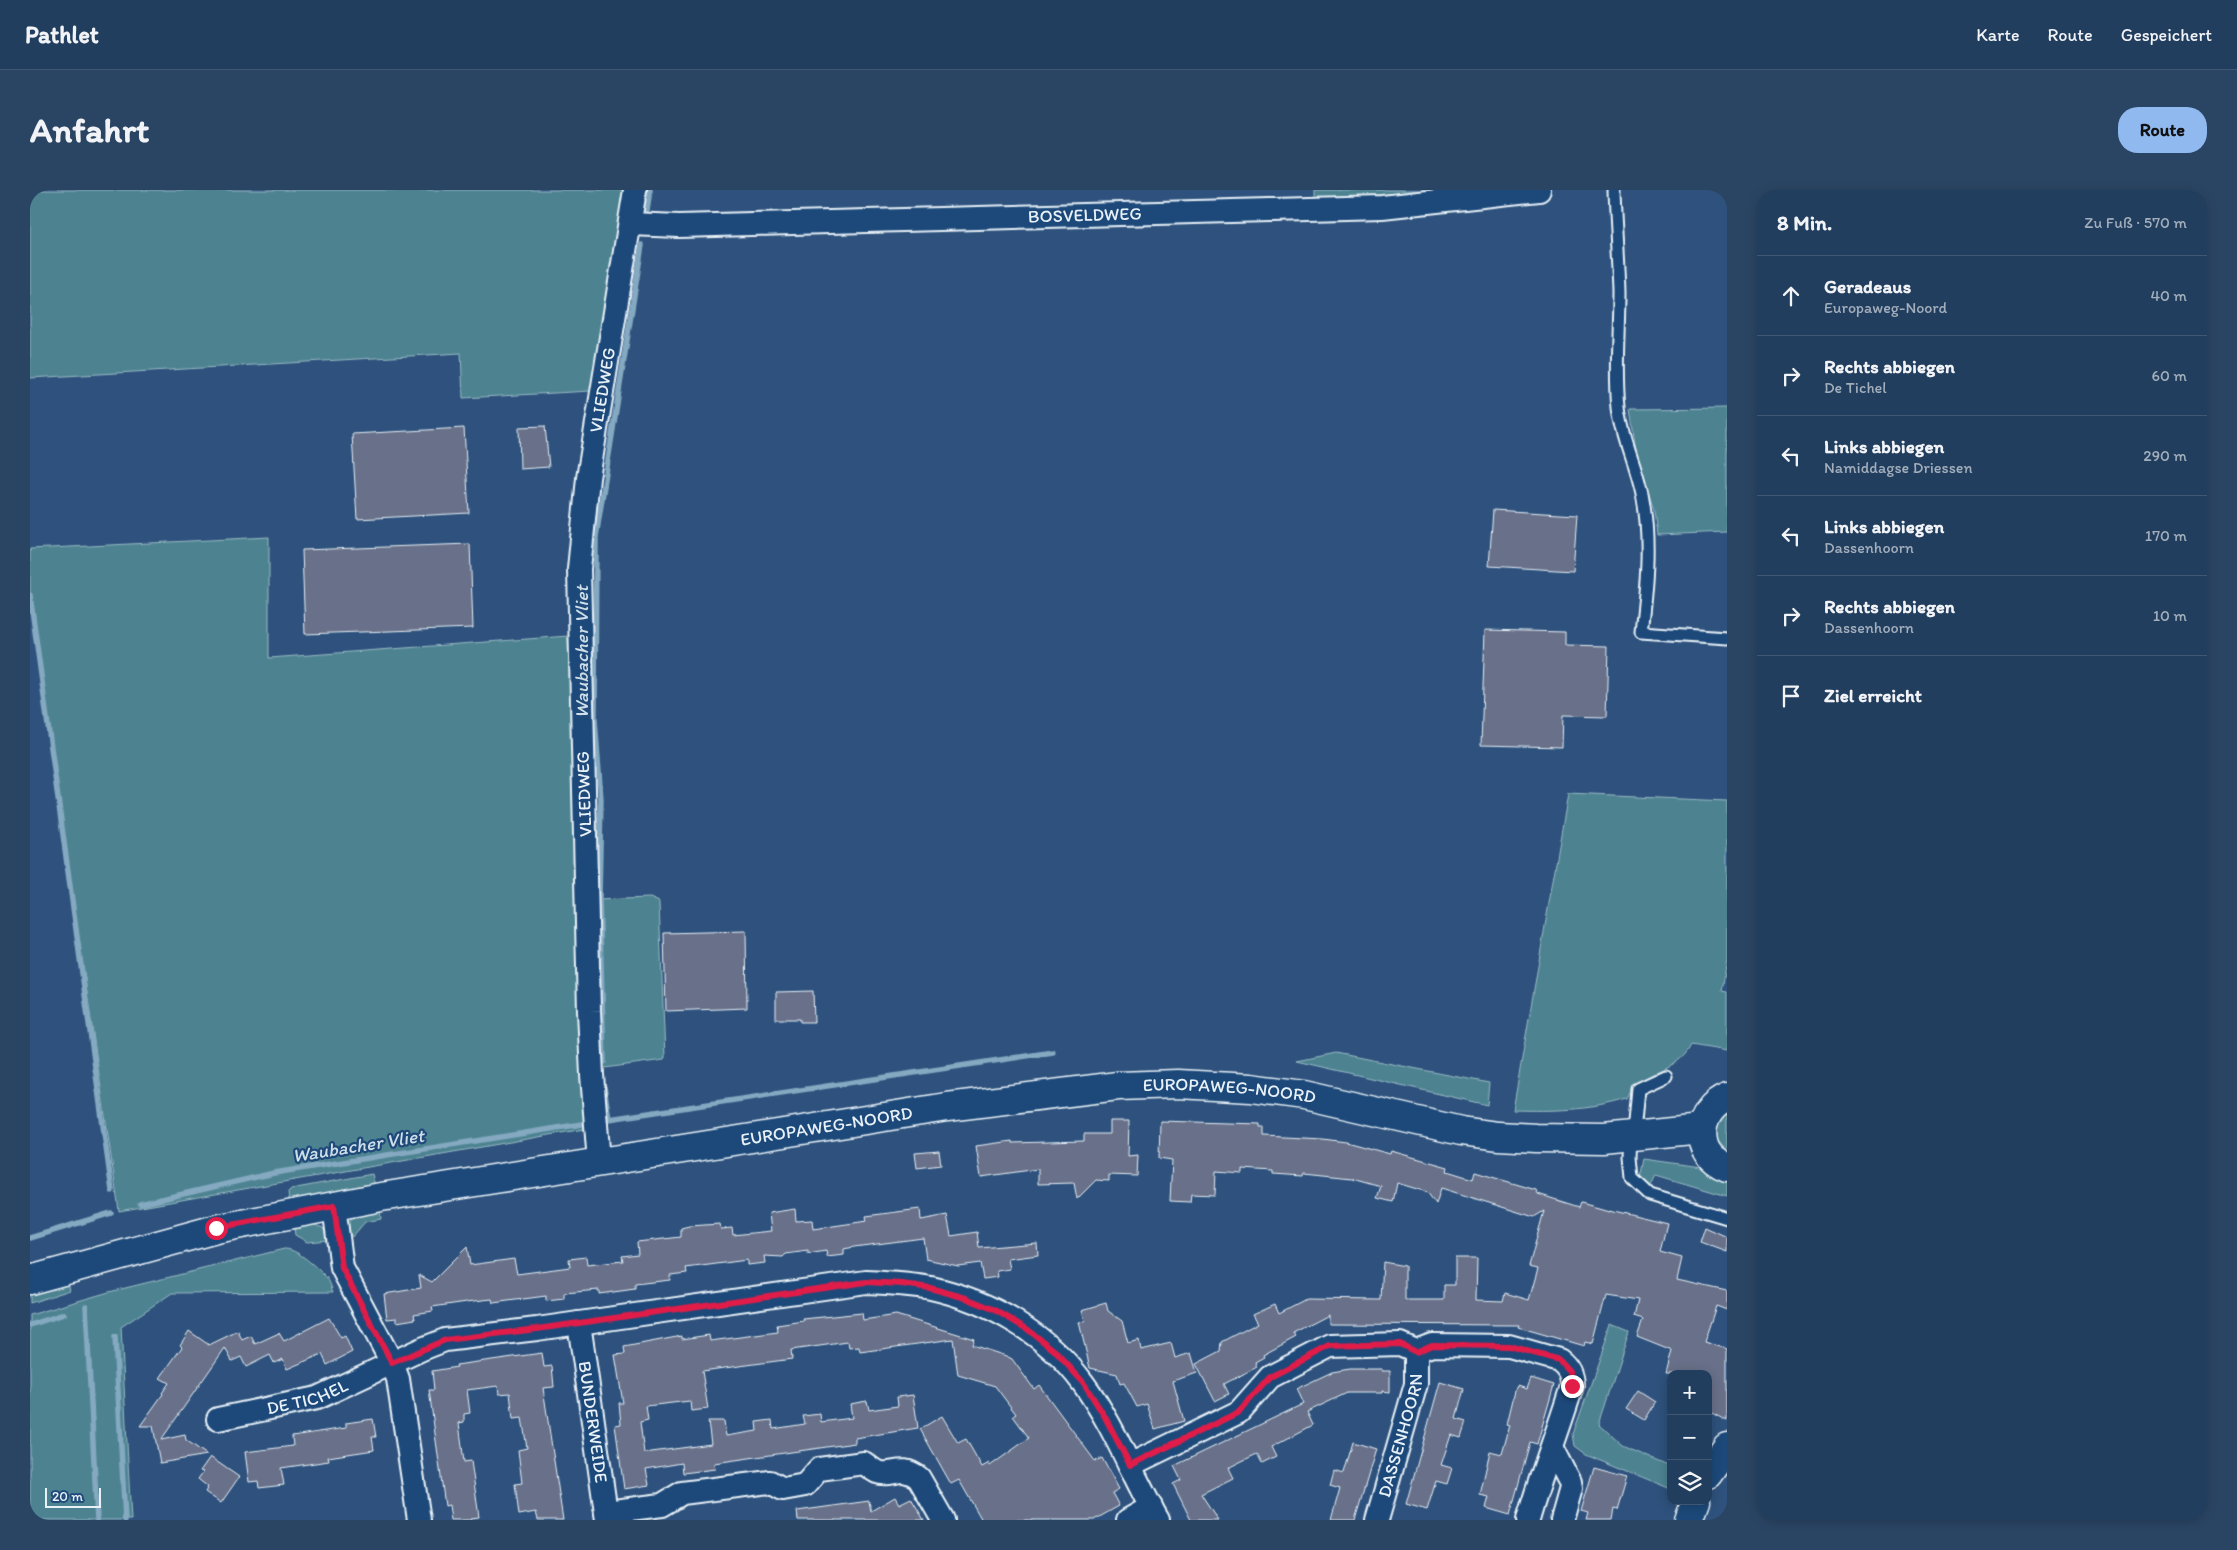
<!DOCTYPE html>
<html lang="de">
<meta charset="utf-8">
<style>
:root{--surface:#223e5e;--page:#2a4564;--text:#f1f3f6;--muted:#a2aebc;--line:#3f5773;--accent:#90b9f0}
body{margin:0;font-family:Itim,sans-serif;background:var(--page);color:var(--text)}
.controls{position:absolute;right:15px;bottom:15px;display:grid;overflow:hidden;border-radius:10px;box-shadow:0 2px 12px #0003}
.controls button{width:45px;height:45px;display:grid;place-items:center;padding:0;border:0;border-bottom:1px solid var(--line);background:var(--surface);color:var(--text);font:25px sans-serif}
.scale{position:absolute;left:15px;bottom:12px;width:56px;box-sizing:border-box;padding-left:5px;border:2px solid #e8f1f8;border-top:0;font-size:14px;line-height:18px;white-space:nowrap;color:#e8f1f8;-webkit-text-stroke:4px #1f4a7a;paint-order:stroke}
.stop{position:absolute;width:15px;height:15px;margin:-11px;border:4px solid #e11d48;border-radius:50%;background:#fff}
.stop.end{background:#e11d48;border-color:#fff;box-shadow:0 1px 5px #0008}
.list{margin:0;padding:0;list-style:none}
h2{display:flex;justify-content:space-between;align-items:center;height:65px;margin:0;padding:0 20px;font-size:21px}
h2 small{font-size:16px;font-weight:400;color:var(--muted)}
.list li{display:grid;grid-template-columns:32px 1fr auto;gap:15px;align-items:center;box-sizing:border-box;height:80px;padding:0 20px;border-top:1px solid var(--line)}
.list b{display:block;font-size:19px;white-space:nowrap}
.list p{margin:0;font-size:16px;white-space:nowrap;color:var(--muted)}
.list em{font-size:16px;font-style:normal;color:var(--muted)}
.icon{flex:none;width:28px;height:28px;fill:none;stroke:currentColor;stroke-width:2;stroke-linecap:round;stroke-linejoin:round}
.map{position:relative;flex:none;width:1697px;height:1330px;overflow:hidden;border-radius:20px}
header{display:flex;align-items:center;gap:30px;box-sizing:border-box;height:70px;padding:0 25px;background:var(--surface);border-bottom:1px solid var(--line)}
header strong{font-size:24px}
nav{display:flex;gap:28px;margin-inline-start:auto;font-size:18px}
.intro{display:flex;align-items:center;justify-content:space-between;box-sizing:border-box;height:120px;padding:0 30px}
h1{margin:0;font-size:35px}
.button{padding:12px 22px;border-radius:20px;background:var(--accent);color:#111;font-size:18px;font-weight:700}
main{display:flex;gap:30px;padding:0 30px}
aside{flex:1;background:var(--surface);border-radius:20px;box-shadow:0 2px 12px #0003}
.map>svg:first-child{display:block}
.green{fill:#4d8391;stroke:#9abac4}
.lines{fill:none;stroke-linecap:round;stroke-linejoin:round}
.stream{stroke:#84a9c1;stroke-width:5.5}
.building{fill:#69718a;stroke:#e8f1f8}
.lane-casing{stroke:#e8f1f8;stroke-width:15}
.street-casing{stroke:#e8f1f8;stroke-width:26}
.secondary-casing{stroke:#e8f1f8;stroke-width:31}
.lane{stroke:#1f4a7a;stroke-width:11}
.street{stroke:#1f4a7a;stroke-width:22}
.secondary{stroke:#1f4a7a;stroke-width:28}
.route{stroke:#e11d48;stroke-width:6}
.labels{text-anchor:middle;stroke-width:4.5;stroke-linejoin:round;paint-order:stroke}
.street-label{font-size:18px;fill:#e8f1f8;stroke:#1f4a7a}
.water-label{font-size:19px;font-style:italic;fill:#cfdfea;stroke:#1f4a7a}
</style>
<header>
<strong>Pathlet</strong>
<nav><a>Karte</a><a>Route</a><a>Gespeichert</a></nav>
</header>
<div class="intro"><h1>Anfahrt</h1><a class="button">Route</a></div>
<main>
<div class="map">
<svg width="1697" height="1330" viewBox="0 0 1697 1330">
<rect width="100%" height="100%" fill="#2e527d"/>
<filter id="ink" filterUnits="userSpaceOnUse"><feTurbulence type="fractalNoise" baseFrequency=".02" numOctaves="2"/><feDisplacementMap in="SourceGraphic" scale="10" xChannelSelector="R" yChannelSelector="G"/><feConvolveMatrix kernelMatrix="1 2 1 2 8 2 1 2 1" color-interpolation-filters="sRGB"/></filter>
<g filter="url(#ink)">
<g class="green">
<polygon points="0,0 600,0 561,201 433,208 431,163 0,188"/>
<polygon points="1285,0 1459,0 1285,15"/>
<polygon points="1697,218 1697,342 1627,345 1624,320 1606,261 1600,219"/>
<polygon points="239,347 239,468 538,446 554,939 89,1021 0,414 0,359"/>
<path d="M 1538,604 L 1697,611 L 1697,769 L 1692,801 L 1697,802 L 1697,861 L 1661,855 C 1648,884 1609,878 1597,909 C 1557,921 1524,921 1483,920 Z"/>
<polygon points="620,708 629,712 635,867 634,870 567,879 566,710"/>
<polygon points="1306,863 1459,893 1457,915 1267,871"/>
<polygon points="1697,920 1697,961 1686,949 1686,933"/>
<polygon points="1614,969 1671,977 1697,988 1697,1006 1626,985 1620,998 1610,988"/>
<polygon points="342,984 345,996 259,1011 258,1002 261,999"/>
<path d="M 350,1021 L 351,1029 L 335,1032 L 323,1046 L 318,1047 L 317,1034 C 324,1022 337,1023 350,1021 Z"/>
<polygon points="282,1034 293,1038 298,1050 277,1052 265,1045 264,1038"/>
<path d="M 254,1059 C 267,1058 287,1078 296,1087 C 300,1091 301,1097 303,1102 L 142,1103 L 91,1137 L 101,1330 L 0,1330 L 0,1125 L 79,1102 Z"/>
<polygon points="37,1089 40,1100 0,1113 0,1101"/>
<polygon points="1582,1135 1599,1142 1569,1234 1593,1256 1641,1277 1641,1299 1556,1264 1545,1256 1543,1244"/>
</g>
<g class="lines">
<g class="stream">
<polyline points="617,20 620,0"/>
<polyline points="0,405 82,1001"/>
<polyline points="574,872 569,708 571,609 565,529 566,347 612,55"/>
<polyline points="574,897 579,929 1023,862"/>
<polyline points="110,1014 244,983 552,934"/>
<polyline points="0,1048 81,1023"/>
<polyline points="56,1116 67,1330"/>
<polyline points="0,1135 34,1124"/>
<polyline points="85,1147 95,1330"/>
</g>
</g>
<g class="building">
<polygon points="515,236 519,277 490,279 489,237"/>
<polygon points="434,238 439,323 327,329 322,244"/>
<polygon points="1463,320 1547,325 1543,381 1459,376"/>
<polygon points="440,354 443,438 275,444 272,360"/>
<polygon points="1455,440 1535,442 1535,455 1579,456 1577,526 1533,525 1532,557 1451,555"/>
<polygon points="716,741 717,818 636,821 634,743"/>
<polygon points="783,801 784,832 770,832 770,829 746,829 746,802"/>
<polygon points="1080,931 1099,931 1098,966 1108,965 1107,986 1079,985 1079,991 1066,990 1047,1009 1044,993 1008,994 1008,979 951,987 946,956 982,951 982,953 1054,951 1054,944 1080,944"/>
<polygon points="1130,931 1230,934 1230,937 1234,937 1234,946 1293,949 1316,952 1360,964 1361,961 1418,977 1417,981 1443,989 1445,982 1506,1000 1508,1004 1549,1017 1551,1012 1579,1020 1579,1019 1637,1033 1630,1062 1652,1068 1647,1090 1697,1101 1697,1120 1686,1116 1674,1152 1697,1159 1697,1231 1678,1221 1678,1184 1636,1184 1642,1161 1607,1147 1613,1130 1604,1127 1608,1110 1576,1105 1563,1154 1555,1152 1554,1156 1488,1137 1489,1135 1298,1134 1298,1125 1263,1143 1266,1147 1233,1165 1234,1167 1225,1172 1227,1177 1194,1194 1199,1204 1185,1211 1166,1174 1191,1161 1192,1152 1228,1133 1223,1124 1245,1114 1249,1123 1276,1109 1351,1110 1353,1072 1375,1076 1375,1110 1414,1110 1414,1095 1425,1095 1425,1068 1447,1068 1446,1110 1473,1111 1475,1103 1499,1110 1508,1078 1499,1076 1514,1021 1504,1027 1411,998 1406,1014 1397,1002 1367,993 1363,1012 1347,1008 1351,996 1322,988 1274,983 1273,986 1243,984 1243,981 1212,979 1212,983 1186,981 1185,1005 1161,1004 1160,1012 1140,1011 1142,970 1129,968"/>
<polygon points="909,961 911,975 887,978 885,963"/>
<polygon points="765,1019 766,1031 782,1030 783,1039 837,1031 836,1026 890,1019 891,1030 917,1025 921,1046 947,1042 949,1058 1007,1053 1008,1065 978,1069 980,1079 967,1081 968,1087 953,1089 950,1073 928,1076 896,1069 893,1048 824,1057 814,1059 814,1065 797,1067 796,1061 778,1064 778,1061 756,1064 753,1067 734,1066 735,1073 717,1075 717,1070 656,1078 657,1083 640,1085 640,1090 605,1094 605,1099 569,1104 569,1100 534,1103 534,1109 516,1111 516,1106 463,1113 462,1109 444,1111 402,1117 403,1121 384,1124 385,1129 367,1132 367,1128 357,1129 354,1104 391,1098 389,1085 402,1092 437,1057 440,1075 484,1069 487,1084 540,1077 539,1069 556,1067 557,1075 593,1071 592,1066 608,1064 607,1052 651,1047 651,1038 659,1036 690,1034 691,1039 702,1038 703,1045 741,1041 739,1023"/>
<polygon points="1675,1037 1697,1047 1697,1062 1670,1052"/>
<polygon points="1076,1113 1078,1121 1092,1131 1098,1153 1109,1150 1111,1160 1141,1153 1145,1168 1161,1163 1167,1183 1143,1191 1154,1231 1125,1239 1117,1214 1107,1217 1094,1193 1090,1194 1087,1184 1060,1178 1049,1132 1055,1131 1052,1120"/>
<polygon points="832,1123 833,1130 866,1125 944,1149 942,1155 976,1166 982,1169 1004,1199 1009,1195 1065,1271 1072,1268 1089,1299 1082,1303 1089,1316 1064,1330 952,1330 929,1290 921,1294 890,1239 912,1226 928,1253 936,1249 952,1277 959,1273 960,1276 999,1248 983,1226 986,1224 965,1196 928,1185 923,1149 830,1162 829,1157 819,1158 818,1152 761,1160 762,1169 672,1181 678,1219 661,1221 660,1211 616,1216 618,1230 610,1232 614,1263 681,1254 678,1231 694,1231 696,1246 727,1241 726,1232 742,1230 743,1239 775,1234 773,1226 790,1224 791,1232 822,1228 820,1214 837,1211 839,1220 853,1218 868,1216 867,1207 883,1205 888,1238 825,1248 825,1253 684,1273 685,1279 653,1283 652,1273 616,1279 619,1295 594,1299 585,1235 591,1234 589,1213 593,1213 585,1165 595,1164 594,1157 652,1146 652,1149 679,1145 680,1151 718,1146 748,1142 747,1135 774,1131 773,1129"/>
<polygon points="299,1128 311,1148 315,1146 322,1162 297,1175 292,1164 257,1179 253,1169 244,1173 240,1165 216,1177 211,1167 202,1171 195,1158 131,1250 155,1245 156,1250 177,1265 130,1273 123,1236 110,1236 133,1204 132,1203 139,1193 130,1188 152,1157 150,1155 159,1141 179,1155 208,1141 212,1150 221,1146 225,1154 249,1143 254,1151"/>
<polygon points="512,1163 514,1177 522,1176 524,1197 513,1198 533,1330 508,1330 506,1322 489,1325 485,1294 492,1293 488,1260 497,1258 492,1228 483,1229 480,1203 469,1204 468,1196 437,1200 440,1223 434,1224 434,1232 429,1233 434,1272 441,1271 449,1327 441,1328 441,1330 421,1330 419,1315 415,1316 399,1200 404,1200 402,1181 427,1177 426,1175"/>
<polygon points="1320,1179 1352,1179 1352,1181 1360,1181 1360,1202 1352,1201 1352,1203 1317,1203 1277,1222 1283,1235 1241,1257 1246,1267 1232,1274 1227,1264 1212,1271 1198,1278 1203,1288 1171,1304 1188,1330 1161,1330 1143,1294 1151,1290 1144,1276 1273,1214 1266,1199 1302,1182"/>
<polygon points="1501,1188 1524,1195 1507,1254 1500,1252 1480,1325 1456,1318 1459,1307 1450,1305 1460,1261 1472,1264 1480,1235 1477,1234 1485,1201 1488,1196 1497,1199"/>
<polygon points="1410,1192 1434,1199 1426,1229 1436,1232 1431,1248 1421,1245 1411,1275 1422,1278 1417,1294 1406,1291 1397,1320 1376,1314"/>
<polygon points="1608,1201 1625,1212 1614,1230 1596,1219"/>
<polygon points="343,1229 346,1247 342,1247 344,1260 298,1267 299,1271 251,1278 254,1295 229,1298 228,1291 219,1292 215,1262 263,1256 262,1246 316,1238 316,1233"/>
<polygon points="1323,1252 1346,1259 1325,1330 1301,1330 1310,1298 1300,1295 1304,1280 1314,1283"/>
<polygon points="180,1267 209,1287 191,1313 175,1302 178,1297 168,1289 173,1282 170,1281"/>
<polygon points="1564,1277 1597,1286 1587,1320 1583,1319 1581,1330 1556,1330 1558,1323 1551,1321"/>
<polygon points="865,1307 869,1314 881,1308 894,1330 768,1330 767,1321 839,1311 841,1321"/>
</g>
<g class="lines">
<g class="lane-casing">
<g id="lane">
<path d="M 1584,0 C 1585,34 1588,69 1589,103 C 1589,141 1585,179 1589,217 C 1592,249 1608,278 1613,309 C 1621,353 1616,398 1611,442 L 1697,448"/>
<polyline points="1636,886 1608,899 1605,932 1601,946 1600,967 1602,988 1620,1005 1697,1028"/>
</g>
</g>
<g class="street-casing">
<g id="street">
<path id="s1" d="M 600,34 L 649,36 L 1352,17 L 1509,0"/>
<path id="s2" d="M 569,972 L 562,885 L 559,821 L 549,379 L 558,288 L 605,0"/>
<polyline points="304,1016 312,1078 362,1173 368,1189 389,1330"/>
<path id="s3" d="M 549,1133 L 577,1330"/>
<path id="s4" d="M 188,1229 L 287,1208 L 392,1159 L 415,1150 L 507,1139 L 836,1092 C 858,1093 880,1094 901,1098 C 960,1111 1017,1144 1053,1193 C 1084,1235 1102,1285 1128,1330"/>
<polyline points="1523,1259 1540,1292 1541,1298 1532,1330"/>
<path d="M 1100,1275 L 1209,1222 L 1240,1187 L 1300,1156 L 1370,1154 L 1386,1161 L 1402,1155 L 1479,1156 L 1529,1170 C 1538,1177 1542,1184 1542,1196 C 1528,1242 1511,1284 1498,1330"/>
<path d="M 576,1322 L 632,1315 L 652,1303 L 740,1292 L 753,1299 L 775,1295 L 789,1279 L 834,1273 C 838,1276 843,1280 847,1282 C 863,1288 870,1273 889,1288 L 913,1330"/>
<polyline points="1098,1330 1121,1317"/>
<path id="s5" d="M 1347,1330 L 1386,1194 L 1386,1161"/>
</g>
</g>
<g class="secondary-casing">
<g id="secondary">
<path d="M 1697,908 C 1666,920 1662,965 1697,977"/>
<path id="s6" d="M 0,1090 L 186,1039 L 351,1007 L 917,917 L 1088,896 L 1148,894 L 1221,898 L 1274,905 L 1431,941 L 1468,946 L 1506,948 L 1574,949 L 1671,939"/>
<polyline points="1678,1284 1697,1257"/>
<polyline points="1659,1330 1666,1311"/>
</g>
</g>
<use href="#lane" class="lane"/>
<use href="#street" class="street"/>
<use href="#secondary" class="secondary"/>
</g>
</g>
<g class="lines" filter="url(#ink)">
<polyline class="route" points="186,1038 304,1016 312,1078 362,1173 415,1150 507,1139 836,1092 872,1094 900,1098 936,1108 965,1120 997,1139 1024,1160 1053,1192 1075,1227 1100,1275 1209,1222 1240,1187 1300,1156 1370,1154 1386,1162 1402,1155 1479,1156 1529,1170 1539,1181 1542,1196"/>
</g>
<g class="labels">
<g class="street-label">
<text dy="6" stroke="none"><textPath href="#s1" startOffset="455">BOSVELDWEG</textPath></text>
<text dy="6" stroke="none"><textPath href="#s2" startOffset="774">VLIEDWEG</textPath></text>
<text transform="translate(554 604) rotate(-92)" y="6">VLIEDWEG</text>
<text dy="6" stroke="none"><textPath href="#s6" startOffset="1218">EUROPAWEG-NOORD</textPath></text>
<text dy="6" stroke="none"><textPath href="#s6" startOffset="812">EUROPAWEG-NOORD</textPath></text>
<text dy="6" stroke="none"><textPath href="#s4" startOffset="92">DE TICHEL</textPath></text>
<text dy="6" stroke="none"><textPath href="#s3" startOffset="100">BUNDERWEIDE</textPath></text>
<text dy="6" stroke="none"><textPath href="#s5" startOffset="88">DASSENHOORN</textPath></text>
</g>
<g class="water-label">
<text transform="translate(551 462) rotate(-90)" y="7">Waubacher Vliet</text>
<text transform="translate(328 955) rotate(-9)" y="7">Waubacher Vliet</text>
</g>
</g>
</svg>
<div class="controls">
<button>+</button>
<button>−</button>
<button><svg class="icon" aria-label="layers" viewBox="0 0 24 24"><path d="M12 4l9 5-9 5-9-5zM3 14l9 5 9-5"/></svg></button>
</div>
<div class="scale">20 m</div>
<div class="stop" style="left:186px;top:1038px"></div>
<div class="stop end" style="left:1542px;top:1196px"></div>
</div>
<aside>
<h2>8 Min.<small>Zu Fuß · 570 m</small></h2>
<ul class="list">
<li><svg class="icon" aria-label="ahead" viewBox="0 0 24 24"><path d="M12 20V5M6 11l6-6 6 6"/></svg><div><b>Geradeaus</b><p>Europaweg-Noord</p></div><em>40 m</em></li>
<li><svg class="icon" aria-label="right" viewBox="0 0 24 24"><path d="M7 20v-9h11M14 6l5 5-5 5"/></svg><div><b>Rechts abbiegen</b><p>De Tichel</p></div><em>60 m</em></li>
<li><svg class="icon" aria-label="left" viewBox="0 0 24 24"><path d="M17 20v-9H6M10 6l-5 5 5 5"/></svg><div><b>Links abbiegen</b><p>Namiddagse Driessen</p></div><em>290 m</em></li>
<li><svg class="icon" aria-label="left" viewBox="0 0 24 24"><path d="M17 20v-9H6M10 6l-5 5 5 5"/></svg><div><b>Links abbiegen</b><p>Dassenhoorn</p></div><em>170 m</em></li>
<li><svg class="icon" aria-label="right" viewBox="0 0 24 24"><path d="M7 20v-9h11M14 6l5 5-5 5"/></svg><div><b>Rechts abbiegen</b><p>Dassenhoorn</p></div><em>10 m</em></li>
<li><svg class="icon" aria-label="arrive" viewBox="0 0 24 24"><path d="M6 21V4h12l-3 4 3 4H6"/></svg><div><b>Ziel erreicht</b></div></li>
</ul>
</aside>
</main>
